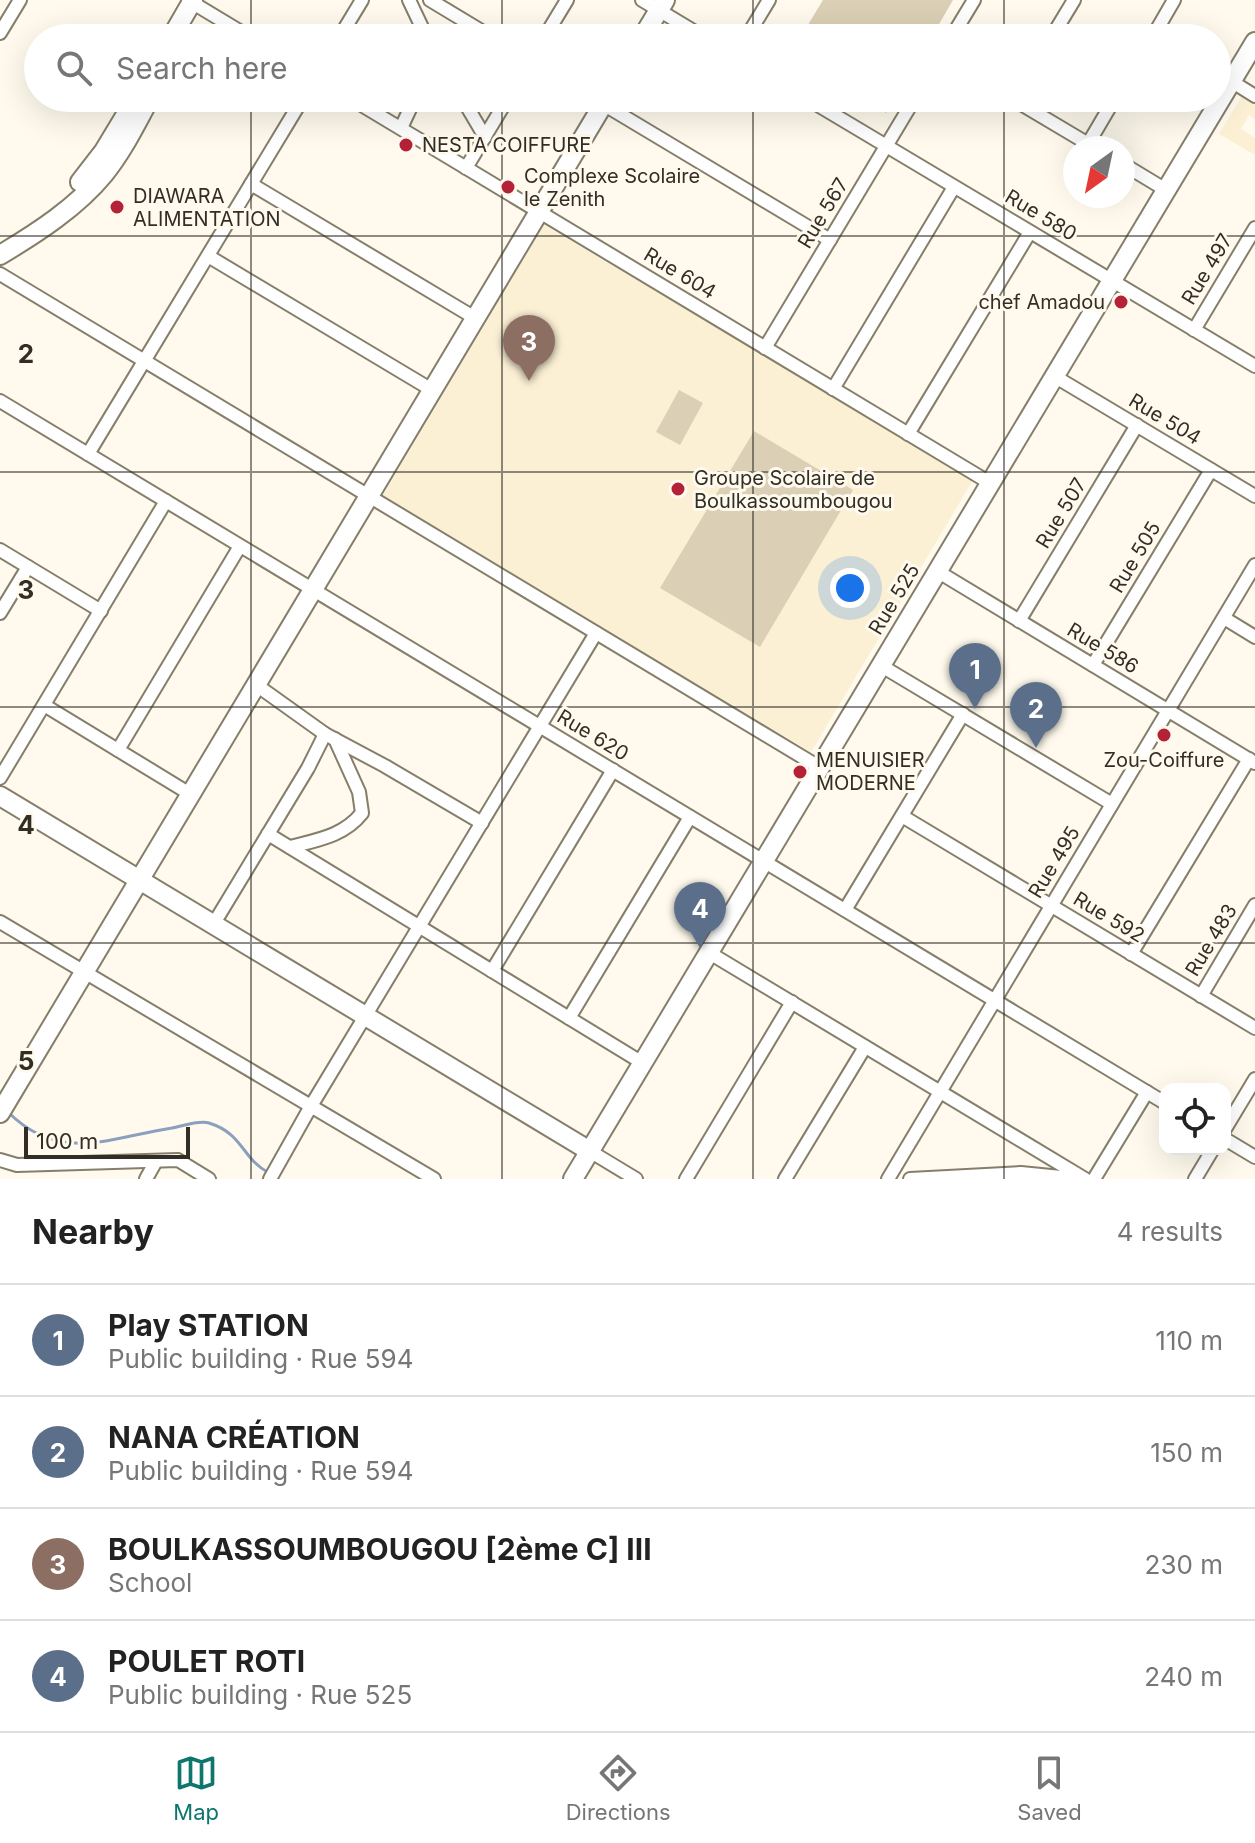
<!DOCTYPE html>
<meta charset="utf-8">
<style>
:root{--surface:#fff;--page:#f2f2f2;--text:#222;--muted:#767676;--line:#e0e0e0;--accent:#0f766e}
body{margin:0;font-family:Inter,sans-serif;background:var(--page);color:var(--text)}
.controls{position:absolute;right:24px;bottom:24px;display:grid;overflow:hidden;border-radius:16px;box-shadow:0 8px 32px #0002}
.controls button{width:72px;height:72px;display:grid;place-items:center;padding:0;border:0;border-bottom:2px solid var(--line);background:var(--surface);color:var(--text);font:40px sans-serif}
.compass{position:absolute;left:1063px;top:136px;width:72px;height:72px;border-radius:50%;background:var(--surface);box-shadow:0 8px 32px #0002;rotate:213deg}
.scale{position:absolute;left:24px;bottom:20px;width:166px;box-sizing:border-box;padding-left:8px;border:4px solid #312e26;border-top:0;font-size:22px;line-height:28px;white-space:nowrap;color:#312e26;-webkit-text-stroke:6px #fffaed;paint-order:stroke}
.you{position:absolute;left:850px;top:588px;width:28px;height:28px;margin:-20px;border:6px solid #fff;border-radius:50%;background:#1a73e8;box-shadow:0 0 0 12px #1a73e833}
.badge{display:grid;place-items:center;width:52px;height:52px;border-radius:50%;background:var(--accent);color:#fff;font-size:26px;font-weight:700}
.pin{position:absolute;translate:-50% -66px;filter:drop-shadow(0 2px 4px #0008)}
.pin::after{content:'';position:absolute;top:42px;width:28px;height:24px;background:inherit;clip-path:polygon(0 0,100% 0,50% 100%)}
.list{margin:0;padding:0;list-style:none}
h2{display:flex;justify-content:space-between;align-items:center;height:104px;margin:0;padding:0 32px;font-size:34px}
h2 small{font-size:26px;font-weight:400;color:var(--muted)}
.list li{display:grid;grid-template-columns:52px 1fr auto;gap:24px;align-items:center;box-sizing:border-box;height:112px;padding:0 32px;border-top:2px solid var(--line)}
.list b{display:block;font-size:30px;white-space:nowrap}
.list p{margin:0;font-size:26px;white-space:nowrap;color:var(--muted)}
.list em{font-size:26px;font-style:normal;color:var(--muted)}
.icon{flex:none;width:44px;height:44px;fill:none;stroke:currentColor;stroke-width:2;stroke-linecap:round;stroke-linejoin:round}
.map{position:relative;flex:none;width:1255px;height:1179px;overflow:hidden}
.search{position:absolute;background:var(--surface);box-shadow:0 8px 32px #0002;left:24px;right:24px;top:24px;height:88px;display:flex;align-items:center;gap:20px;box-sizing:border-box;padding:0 28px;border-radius:44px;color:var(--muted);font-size:30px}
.sheet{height:552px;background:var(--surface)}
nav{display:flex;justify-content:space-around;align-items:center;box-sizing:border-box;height:112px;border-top:2px solid var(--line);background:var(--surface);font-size:22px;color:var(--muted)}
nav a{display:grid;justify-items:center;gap:4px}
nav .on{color:var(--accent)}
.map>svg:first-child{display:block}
.built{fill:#fbf0d4}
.green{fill:#dbd0b5}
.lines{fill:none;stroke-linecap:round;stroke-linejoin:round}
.stream{stroke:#8ba0be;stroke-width:3}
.street-casing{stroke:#857e6b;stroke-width:16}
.secondary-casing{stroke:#857e6b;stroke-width:22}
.street{stroke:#fff;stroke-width:12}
.secondary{stroke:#fff;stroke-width:18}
.grid{fill:none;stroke:#312e26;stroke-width:2;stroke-opacity:0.55}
.poi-dot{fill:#b42237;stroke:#fffaed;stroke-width:3}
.labels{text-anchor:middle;stroke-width:6;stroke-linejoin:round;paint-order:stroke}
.poi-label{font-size:20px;fill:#312e26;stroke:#fffaed;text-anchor:start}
.street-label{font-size:20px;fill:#312e26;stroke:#fffaed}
.grid-label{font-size:26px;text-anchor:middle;font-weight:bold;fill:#312e26;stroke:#fffaed;stroke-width:6;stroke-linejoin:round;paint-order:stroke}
</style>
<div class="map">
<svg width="1255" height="1179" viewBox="0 0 1255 1179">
<rect width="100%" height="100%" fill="#fffaed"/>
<g class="built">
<polygon points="1243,94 1255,102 1255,119 1249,115 1241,129 1255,138 1255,155 1219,134"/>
<polygon points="544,225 973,480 811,752 382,497"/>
</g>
<g class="green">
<polygon points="823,0 953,0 931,38 800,38"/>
<polygon points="861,98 895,98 886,113"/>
<polygon points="679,390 703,403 680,445 656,432"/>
<polygon points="754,431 853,490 760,647 660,588"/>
</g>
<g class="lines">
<path class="stream" d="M 9,1113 C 61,1164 111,1137 172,1128 C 183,1126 199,1120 209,1123 C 244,1134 241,1158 269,1173"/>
<g class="street-casing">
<g id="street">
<polyline points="188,0 251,38"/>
<polyline points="409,0 427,38"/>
<polyline points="430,0 493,38"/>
<polyline points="642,0 705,38"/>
<polyline points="0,33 20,0"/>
<polyline points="339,38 362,0"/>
<polyline points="544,38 567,0"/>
<polyline points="746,38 769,0"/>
<polyline points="951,38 974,0"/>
<polyline points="1051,38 1074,0"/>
<polyline points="1152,38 1174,0"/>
<polyline points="1231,81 1255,96"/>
<polyline points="350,98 990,483"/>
<polyline points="462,98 485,137"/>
<polyline points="806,98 1255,366"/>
<polyline points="1011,98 1095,148"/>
<polyline points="603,104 830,240"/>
<polyline points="401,128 415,98"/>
<polyline points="1088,144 1115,98"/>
<polyline points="1123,164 1166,190"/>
<polyline points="466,168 508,98"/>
<polyline points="251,184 475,318"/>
<polyline points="208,256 432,390"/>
<polyline points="0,274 819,767"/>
<polyline points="1194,330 1255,228"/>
<polyline points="765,348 915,98"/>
<polyline points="1054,376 1255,496"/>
<polyline points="833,389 954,187"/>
<polyline points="0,401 1165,1103"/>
<polyline points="908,434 1030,232"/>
<polyline points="88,454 303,98"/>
<polyline points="0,550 101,611"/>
<polyline points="937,571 1255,763"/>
<polyline points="0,613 28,567"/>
<polyline points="1224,618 1255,637"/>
<polyline points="1019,621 1137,425"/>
<polyline points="880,665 1112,804"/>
<polyline points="1093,665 1211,470"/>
<polyline points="255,684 325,734 385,766 482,823"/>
<polyline points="44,705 190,794"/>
<polyline points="118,750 240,546"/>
<polyline points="0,778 166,501"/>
<polyline points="902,816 1255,1028"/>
<polyline points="268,834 641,1062"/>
<path d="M 290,847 C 317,840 344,836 362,813 L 359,792 L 335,739"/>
<polyline points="845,910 963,714"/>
<polyline points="0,922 434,1179"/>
<polyline points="213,925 308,768 325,734"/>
<polyline points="708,952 1085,1179"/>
<polyline points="1131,954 1249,759"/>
<polyline points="492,971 613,770"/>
<polyline points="1201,996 1255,905"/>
<polyline points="569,1018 690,817"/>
<polyline points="1225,1129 1255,1079"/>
<polyline points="1225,1139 1255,1157"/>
<polyline points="588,1150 636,1179"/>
<polyline points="0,1160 17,1165 178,1160 209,1179"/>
<polyline points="146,1179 156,1161"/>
<polyline points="270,1179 311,1106 596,633"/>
<polyline points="686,1179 792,1002"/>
<polyline points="785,1179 865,1047"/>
<polyline points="888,1179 1255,565"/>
<polyline points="910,1179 1021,1173 1081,1179"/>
<polyline points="1094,1179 1147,1092"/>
<polyline points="1195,1179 1213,1149"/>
</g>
</g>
<g class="secondary-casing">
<g id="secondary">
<polyline points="171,38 193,0"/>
<polyline points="642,38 665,0"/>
<polyline points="80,182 104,151 136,98"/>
<path d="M 0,255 C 37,233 77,207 104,174 C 123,151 136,123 150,98"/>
<polyline points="0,796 588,1150"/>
<polyline points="0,1113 607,98"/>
<polyline points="573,1179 1255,42"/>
</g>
</g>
<use href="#street" class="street"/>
<use href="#secondary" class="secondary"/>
</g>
<path class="grid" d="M 251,0 L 251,38M 502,0 L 502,38M 753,0 L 753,38M 1004,0 L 1004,38M 251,98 L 251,1179M 502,98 L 502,1179M 753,98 L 753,1179M 1004,98 L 1004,1179M 0,236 L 1255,236M 0,472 L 1255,472M 0,707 L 1255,707M 0,943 L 1255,943"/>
<g class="poi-dot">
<circle cx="406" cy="145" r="8"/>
<circle cx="508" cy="187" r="8"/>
<circle cx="117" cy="207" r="8"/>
<circle cx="1121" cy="302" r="8"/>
<circle cx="678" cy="489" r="8"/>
<circle cx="1164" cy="735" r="8"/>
<circle cx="800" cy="772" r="8"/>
</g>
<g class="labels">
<g class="poi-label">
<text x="422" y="152">NESTA COIFFURE</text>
<text x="524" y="183">Complexe Scolaire<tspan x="524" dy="23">le Zenith</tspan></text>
<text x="133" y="203">DIAWARA<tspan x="133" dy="23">ALIMENTATION</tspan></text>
<text x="1105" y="309" text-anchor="end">chef Amadou</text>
<text x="694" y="485">Groupe Scolaire de<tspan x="694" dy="23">Boulkassoumbougou</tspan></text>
<text x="816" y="767">MENUISIER<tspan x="816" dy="23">MODERNE</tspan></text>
<text x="1164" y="767" text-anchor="middle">Zou-Coiffure</text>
</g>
<g class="street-label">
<text transform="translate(823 213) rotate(-59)" y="7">Rue 567</text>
<text transform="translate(1041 215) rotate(31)" y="7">Rue 580</text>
<text transform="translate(1207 269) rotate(-59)" y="7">Rue 497</text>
<text transform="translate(680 273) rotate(31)" y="7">Rue 604</text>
<text transform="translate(1165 419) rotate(31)" y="7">Rue 504</text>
<text transform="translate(1061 513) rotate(-59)" y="7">Rue 507</text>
<text transform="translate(1135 557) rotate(-59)" y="7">Rue 505</text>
<text transform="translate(894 599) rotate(-59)" y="7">Rue 525</text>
<text transform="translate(1103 648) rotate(31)" y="7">Rue 586</text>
<text transform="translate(593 735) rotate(31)" y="7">Rue 620</text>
<text transform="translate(1054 862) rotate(-59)" y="7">Rue 495</text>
<text transform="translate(1109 917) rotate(31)" y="7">Rue 592</text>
<text transform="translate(1211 940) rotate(-59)" y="7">Rue 483</text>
</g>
</g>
<g class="grid-label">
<text x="26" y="363">2</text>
<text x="26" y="599">3</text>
<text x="26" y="834">4</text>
<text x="26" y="1070">5</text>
</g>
</svg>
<div class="controls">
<button><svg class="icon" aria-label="locate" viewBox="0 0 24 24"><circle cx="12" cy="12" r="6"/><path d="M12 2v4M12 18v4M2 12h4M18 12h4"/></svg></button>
</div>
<svg class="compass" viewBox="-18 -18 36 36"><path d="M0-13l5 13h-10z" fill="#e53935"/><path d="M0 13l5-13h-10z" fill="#767676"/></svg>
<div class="scale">100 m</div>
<div class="you"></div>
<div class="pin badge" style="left:975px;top:709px;background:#5c6f8a">1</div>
<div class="pin badge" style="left:1036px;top:748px;background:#5c6f8a">2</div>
<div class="pin badge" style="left:529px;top:381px;background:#8d6e63">3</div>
<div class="pin badge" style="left:700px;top:948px;background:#5c6f8a">4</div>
<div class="search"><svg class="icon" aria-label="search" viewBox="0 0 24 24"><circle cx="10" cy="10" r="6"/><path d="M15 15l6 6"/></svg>Search here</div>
</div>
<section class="sheet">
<h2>Nearby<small>4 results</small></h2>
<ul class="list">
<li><span class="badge" style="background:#5c6f8a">1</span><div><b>Play STATION</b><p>Public building · Rue 594</p></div><em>110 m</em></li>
<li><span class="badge" style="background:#5c6f8a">2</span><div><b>NANA CRÉATION</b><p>Public building · Rue 594</p></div><em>150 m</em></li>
<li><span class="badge" style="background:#8d6e63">3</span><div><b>BOULKASSOUMBOUGOU [2ème C] III</b><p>School</p></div><em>230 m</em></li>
<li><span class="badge" style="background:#5c6f8a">4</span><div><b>POULET ROTI</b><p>Public building · Rue 525</p></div><em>240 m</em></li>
</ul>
</section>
<nav>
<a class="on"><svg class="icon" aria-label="map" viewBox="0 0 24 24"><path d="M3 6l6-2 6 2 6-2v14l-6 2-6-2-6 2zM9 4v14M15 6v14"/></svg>Map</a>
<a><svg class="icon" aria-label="directions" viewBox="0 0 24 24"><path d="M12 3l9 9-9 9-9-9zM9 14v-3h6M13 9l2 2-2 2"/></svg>Directions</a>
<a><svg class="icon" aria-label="saved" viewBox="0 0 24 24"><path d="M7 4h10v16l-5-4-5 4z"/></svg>Saved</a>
</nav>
